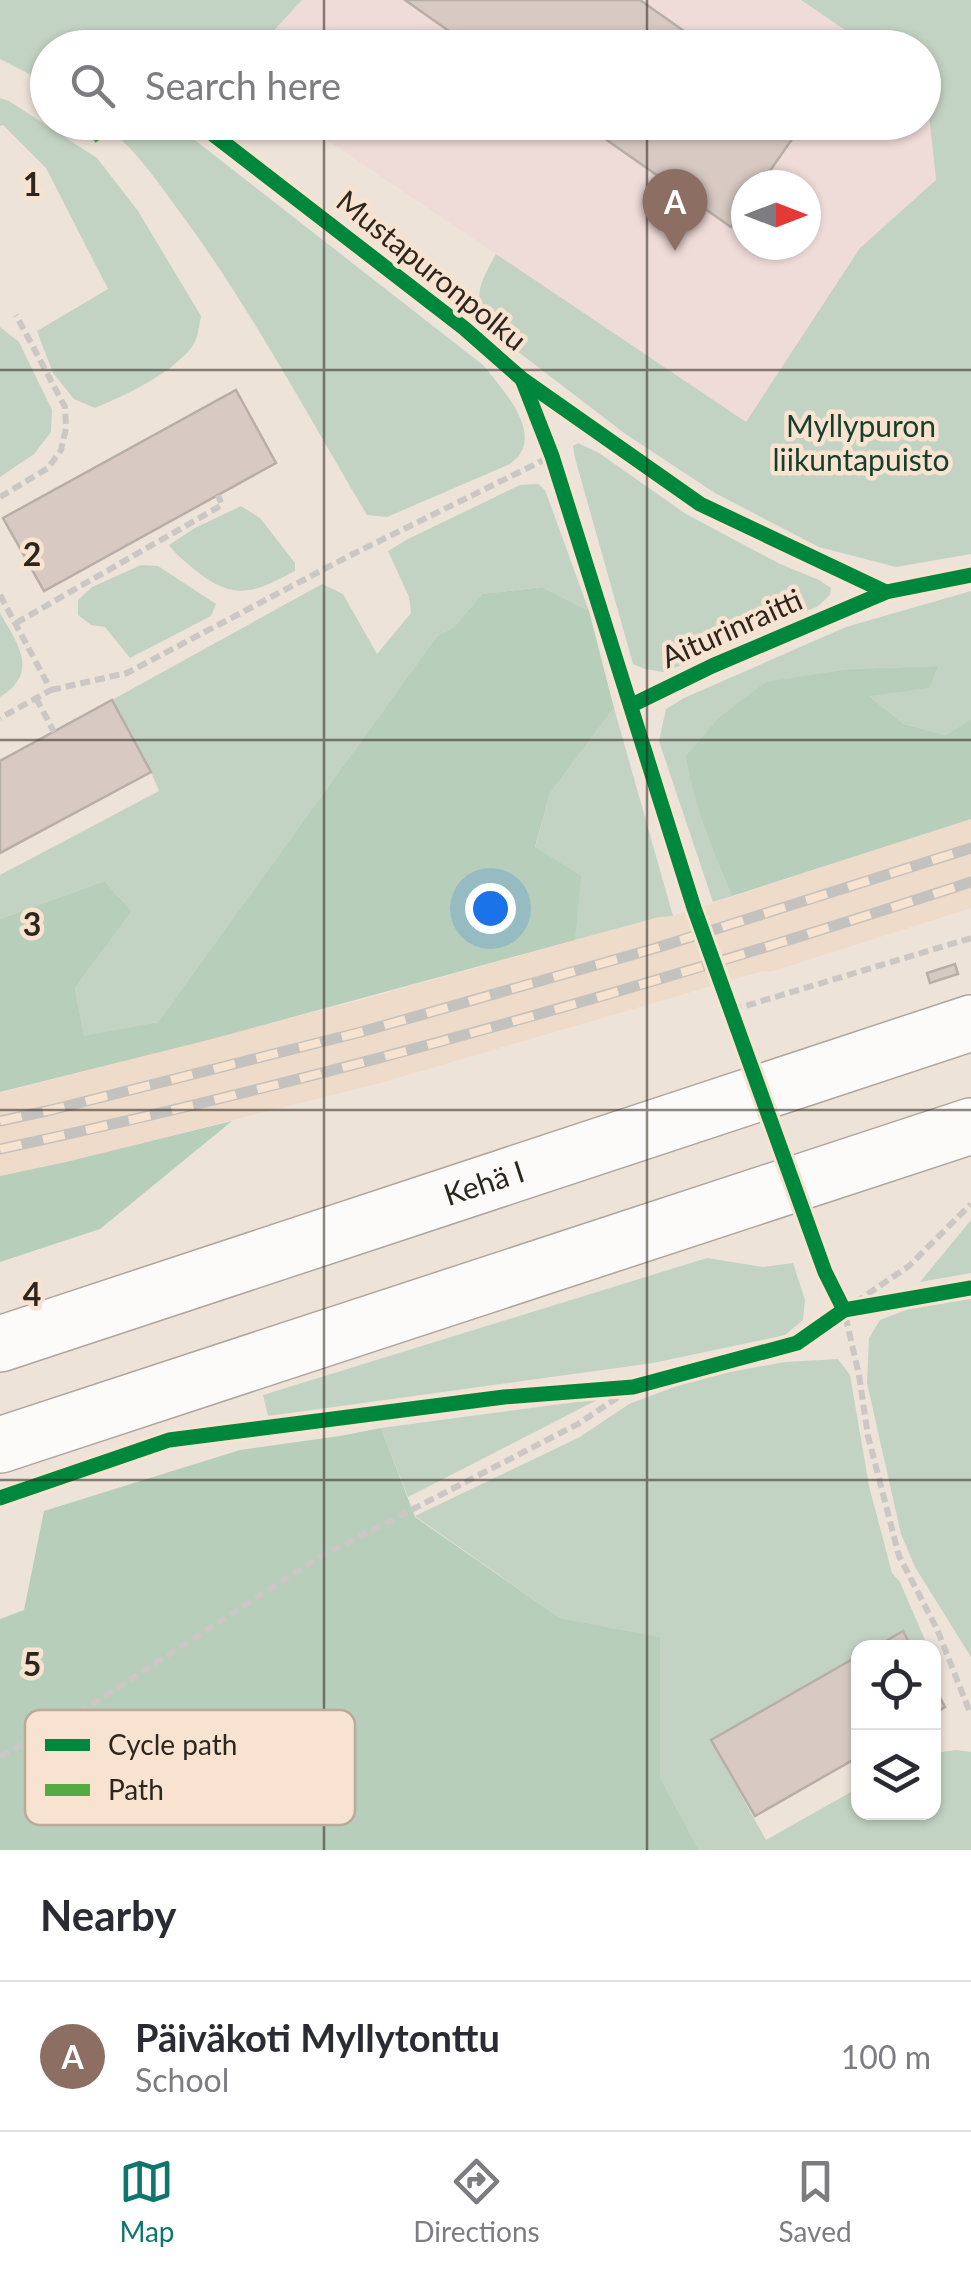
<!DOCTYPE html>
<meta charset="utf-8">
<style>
:root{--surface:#fff;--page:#f7f7f7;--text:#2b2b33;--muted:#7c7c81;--line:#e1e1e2;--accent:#0f766e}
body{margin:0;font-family:Lato,sans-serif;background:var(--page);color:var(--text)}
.controls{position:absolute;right:30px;bottom:30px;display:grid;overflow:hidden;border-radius:20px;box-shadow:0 2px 8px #0004}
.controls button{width:90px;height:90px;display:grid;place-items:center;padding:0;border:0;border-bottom:2px solid var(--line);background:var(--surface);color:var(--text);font:50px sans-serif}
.compass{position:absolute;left:731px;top:170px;width:90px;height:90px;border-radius:50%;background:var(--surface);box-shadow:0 2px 8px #0004;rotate:90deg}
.you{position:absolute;left:490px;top:908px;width:35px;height:35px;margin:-25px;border:8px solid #fff;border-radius:50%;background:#1a73e8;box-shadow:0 0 0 15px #1a73e833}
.badge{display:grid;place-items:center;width:65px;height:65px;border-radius:50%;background:var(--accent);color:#fff;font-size:32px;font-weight:700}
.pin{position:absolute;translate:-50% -82px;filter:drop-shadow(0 2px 5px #0008)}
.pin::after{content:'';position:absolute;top:52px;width:35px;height:30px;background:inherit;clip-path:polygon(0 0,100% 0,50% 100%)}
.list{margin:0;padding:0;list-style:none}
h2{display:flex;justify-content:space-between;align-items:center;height:130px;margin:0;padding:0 40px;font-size:42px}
h2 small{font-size:32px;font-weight:400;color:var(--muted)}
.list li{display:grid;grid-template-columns:65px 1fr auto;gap:30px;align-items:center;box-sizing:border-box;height:150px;padding:0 40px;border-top:2px solid var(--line)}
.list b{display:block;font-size:38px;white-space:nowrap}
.list p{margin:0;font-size:32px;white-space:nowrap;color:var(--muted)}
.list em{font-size:32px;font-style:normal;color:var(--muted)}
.icon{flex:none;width:55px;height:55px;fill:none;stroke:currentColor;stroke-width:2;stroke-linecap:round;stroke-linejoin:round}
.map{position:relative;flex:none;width:971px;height:1850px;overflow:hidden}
.search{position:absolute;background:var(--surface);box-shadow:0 2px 8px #0004;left:30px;right:30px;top:30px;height:110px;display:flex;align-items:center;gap:25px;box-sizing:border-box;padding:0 35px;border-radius:55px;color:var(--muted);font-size:38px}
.sheet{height:280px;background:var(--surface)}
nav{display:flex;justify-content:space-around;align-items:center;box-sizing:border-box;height:140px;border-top:2px solid var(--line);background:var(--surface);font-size:28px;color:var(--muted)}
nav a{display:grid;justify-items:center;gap:5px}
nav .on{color:var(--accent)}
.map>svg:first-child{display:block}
.built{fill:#eedbc9}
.education{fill:#efdbd8;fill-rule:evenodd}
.green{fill:#c3d3c3}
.forest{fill:#b6ceba}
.building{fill:#d8cac3;stroke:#b8aea8;stroke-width:2.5}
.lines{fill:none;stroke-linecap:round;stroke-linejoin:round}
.highway-casing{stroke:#afa69e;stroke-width:58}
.path{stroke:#cbc7c4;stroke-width:6;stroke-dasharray:10 5;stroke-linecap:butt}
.highway{stroke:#fcfbf9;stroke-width:55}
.rail-casing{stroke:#c4c2bf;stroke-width:11}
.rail{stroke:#f7e3cf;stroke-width:8;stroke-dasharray:22;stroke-linecap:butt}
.quiet{stroke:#54aa43;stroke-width:12;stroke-dasharray:25 12;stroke-linecap:butt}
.cycleway-casing{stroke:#f7e3cf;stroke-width:21}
.cycleway{stroke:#00873e;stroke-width:15}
.grid{fill:none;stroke:#2d261f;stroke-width:2.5;stroke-opacity:0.55}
.labels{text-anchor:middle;stroke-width:9;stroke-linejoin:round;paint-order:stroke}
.street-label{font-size:30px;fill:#2d261f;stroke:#f7e3cf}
.park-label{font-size:30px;fill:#153e2c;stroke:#f7e3cf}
.key{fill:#f7e3cf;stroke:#baaa9a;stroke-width:2.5}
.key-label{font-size:28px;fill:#2d261f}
.grid-label{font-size:32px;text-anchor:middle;font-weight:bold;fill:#2d261f;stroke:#f7e3cf;stroke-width:9;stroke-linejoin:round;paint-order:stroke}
</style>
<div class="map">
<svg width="971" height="1850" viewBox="0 0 971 1850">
<rect width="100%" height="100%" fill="#eee3d8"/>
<polygon class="built" points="971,819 971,908 770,972 763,971 380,1083 66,1162 0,1176 0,1093 357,1001 659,917 670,917"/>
<g class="education">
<polygon points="302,0 801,0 870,47 260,48"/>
<path d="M 924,84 L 926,86 L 936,181 L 860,248 L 746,423 L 302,123 L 924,122 ZM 746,185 L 806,185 L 806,245 L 746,245 Z"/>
</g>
<g class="green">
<polygon points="0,0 302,0 259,47 48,48 47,83 0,59"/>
<path d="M 801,0 L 971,0 L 971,554 L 896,567 L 819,547 L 715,493 L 624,433 L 486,327 C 474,292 479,285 496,254 L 746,422 L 860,248 L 936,180 L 926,87 L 924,84 L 924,48 L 870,47 Z"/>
<path d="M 0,98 L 9,101 L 97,158 L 138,211 L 201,316 C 199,326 198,339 192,347 C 169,375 128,394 95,408 L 74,399 L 53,373 L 37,331 L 108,289 L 46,168 L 3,125 L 0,126 Z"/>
<path d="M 102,123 L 173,123 L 483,365 C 498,384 537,425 521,452 C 519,457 514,460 510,464 L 387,517 L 367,515 C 307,414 251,309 182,215 C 157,181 135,148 102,123 Z"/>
<polygon points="0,327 19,342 52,410 51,432 34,454 0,477"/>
<polygon points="578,443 599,453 686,514 780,564 819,580 831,588 830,595 817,607 791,616 728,643 690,662 663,672 645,669 633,664 575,458 573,446"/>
<polygon points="538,484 545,490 589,611 542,587 482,594 454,627 437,636 158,1022 84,1037 75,988 132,911 104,881 0,919 0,875 159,791 151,772 112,700 322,584 343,594 377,654 411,613 409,597 388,551 408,539 520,485"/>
<path d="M 241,506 L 260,518 L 295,563 L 295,571 C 257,591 236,602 199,573 C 188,564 177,556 169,545 L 195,528 Z"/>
<polygon points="141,565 158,566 216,604 211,616 130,658 105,627 91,625 78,615 78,600 92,587"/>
<path d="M 971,591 L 971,719 L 946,735 L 904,724 L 868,695 L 930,688 L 938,666 L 848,669 L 766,683 L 719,717 L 687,756 C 694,806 712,850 732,896 L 713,902 L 659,741 L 666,709 L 684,698 L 846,627 Z"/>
<path d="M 0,613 C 18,644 40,673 0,697 Z"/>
<polygon points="614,708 673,916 659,917 575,940 576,913 535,848 550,793"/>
<polygon points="971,1220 971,1273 920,1282"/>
<polygon points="707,1258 763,1267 793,1263 805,1300 803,1320 785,1335 653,1363 268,1416 263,1395"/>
<polygon points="971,1299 971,1657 915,1567 901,1534 867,1383 869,1338 880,1320 914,1307"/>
<polygon points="838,1359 850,1375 869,1486 892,1573 900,1582 928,1647 912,1647 902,1631 874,1647 858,1648 858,1656 711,1741 766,1840 858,1788 858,1812 934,1812 934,1753 956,1750 971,1752 971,1850 699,1850 660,1777 659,1637 560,1618 415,1516 580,1437 629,1404 698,1378 785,1362"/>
<polygon points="599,1399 408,1497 381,1428"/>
</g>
<g class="forest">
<polygon points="542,587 589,611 614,708 550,793 535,847 581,876 575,940 212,1039 0,1092 0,919 104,881 132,911 75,988 84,1036 158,1022 437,636 454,627 482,594"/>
<path d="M 938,666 L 930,688 L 869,696 L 904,724 L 946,735 L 971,719 L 971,819 L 732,896 C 712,850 694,806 686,756 L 719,717 L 766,682 L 848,669 Z"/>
<polygon points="232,1121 100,1229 0,1262 0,1176 66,1162"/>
<polygon points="381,1428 415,1517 560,1618 660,1637 660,1777 699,1850 0,1850 0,1619 24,1610 44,1511 240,1450 340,1436"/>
</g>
<g class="building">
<polygon points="405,0 640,0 708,48 473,48"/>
<polygon points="581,122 804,122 760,185 746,185 746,206 731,227"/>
<polygon points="236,390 276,463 44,591 3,518"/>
<polygon points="112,700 151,772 0,853 0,761"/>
<polygon points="955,964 958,974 930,983 927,973"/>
<polygon points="903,1631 912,1648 874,1648"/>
<polygon points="858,1656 858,1757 755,1816 711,1740"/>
<polygon points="934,1686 945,1707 934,1714"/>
</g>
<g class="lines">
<g class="highway-casing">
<g id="highway">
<path id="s1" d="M 0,1344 L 971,1023"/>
<polyline points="0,1445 971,1126"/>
</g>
</g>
<g class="path">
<polyline points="0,497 48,468 61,450 66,428 65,407 16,315"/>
<polyline points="0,595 51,690 0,718"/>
<polyline points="16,623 222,505 218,495"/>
<polyline points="51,690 127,673 349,556 552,456"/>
<polyline points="36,698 54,732"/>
<polyline points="732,1010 971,938"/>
<polyline points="969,1710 937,1629 899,1556 868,1436 859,1375 844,1310 909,1266 971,1204"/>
<polyline points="0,1756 60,1725 316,1559 578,1424 633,1387"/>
</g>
<use href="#highway" class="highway"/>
<g class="rail-casing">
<g id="rail">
<polyline points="0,1121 51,1110 361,1032 656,948 971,848"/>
<path d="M 0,1149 C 328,1079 652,986 971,882"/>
</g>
</g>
<use href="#rail" class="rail"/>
<polyline class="quiet" points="92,138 113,122"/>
<g class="cycleway-casing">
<g id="cycleway">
<polyline points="197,122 464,328 522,379 700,504 886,592"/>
<polyline points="522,379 552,456 694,908 825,1272 844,1310"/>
<polyline points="632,705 712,666 886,592 971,575"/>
<polyline points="0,1498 169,1440 504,1397 633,1387 797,1343 844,1310 971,1288"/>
</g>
</g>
<use href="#cycleway" class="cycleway"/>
</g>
<path class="grid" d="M 324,0 L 324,48M 647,0 L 647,48M 324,122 L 324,1850M 647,122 L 647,1850M 0,370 L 971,370M 0,740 L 971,740M 0,1110 L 971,1110M 0,1480 L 971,1480"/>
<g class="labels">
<g class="street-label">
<text transform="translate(431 271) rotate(39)" y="10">Mustapuronpolku</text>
<text transform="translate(732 629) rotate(-24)" y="10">Aiturinraitti</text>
<text dy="10" stroke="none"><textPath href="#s1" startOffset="510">Kehä I</textPath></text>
</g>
<g class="park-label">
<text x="861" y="437">Myllypuron<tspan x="861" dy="34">liikuntapuisto</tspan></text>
</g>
</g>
<rect x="25" y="1710" width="330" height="115" rx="15" class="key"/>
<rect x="45" y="1739" width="45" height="12" fill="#00873e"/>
<rect x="45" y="1784" width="45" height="12" fill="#54aa43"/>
<g class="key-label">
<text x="108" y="1755">Cycle path</text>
<text x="108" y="1800">Path</text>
</g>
<g class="grid-label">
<text x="32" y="196">1</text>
<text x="32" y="566">2</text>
<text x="32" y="936">3</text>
<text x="32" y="1306">4</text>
<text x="32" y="1676">5</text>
</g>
</svg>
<div class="controls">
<button><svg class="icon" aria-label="locate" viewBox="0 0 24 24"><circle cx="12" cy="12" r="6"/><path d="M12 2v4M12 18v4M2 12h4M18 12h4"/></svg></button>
<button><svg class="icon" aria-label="layers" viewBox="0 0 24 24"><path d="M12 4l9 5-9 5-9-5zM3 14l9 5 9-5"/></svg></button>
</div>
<svg class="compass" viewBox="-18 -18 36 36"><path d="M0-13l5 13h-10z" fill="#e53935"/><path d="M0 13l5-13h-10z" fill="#7c7c81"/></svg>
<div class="you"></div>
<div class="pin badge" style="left:675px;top:251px;background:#8d6e63">A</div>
<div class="search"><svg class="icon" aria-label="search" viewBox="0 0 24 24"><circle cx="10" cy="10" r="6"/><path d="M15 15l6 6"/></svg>Search here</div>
</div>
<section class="sheet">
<h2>Nearby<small></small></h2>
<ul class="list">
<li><span class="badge" style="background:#8d6e63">A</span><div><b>Päiväkoti Myllytonttu</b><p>School</p></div><em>100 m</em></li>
</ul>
</section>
<nav>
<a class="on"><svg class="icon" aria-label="map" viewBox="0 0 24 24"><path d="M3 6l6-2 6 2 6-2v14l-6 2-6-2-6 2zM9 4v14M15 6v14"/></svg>Map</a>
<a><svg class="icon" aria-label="directions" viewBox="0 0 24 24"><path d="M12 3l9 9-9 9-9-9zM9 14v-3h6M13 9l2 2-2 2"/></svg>Directions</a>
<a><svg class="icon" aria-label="saved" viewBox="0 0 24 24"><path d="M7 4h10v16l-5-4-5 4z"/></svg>Saved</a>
</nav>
